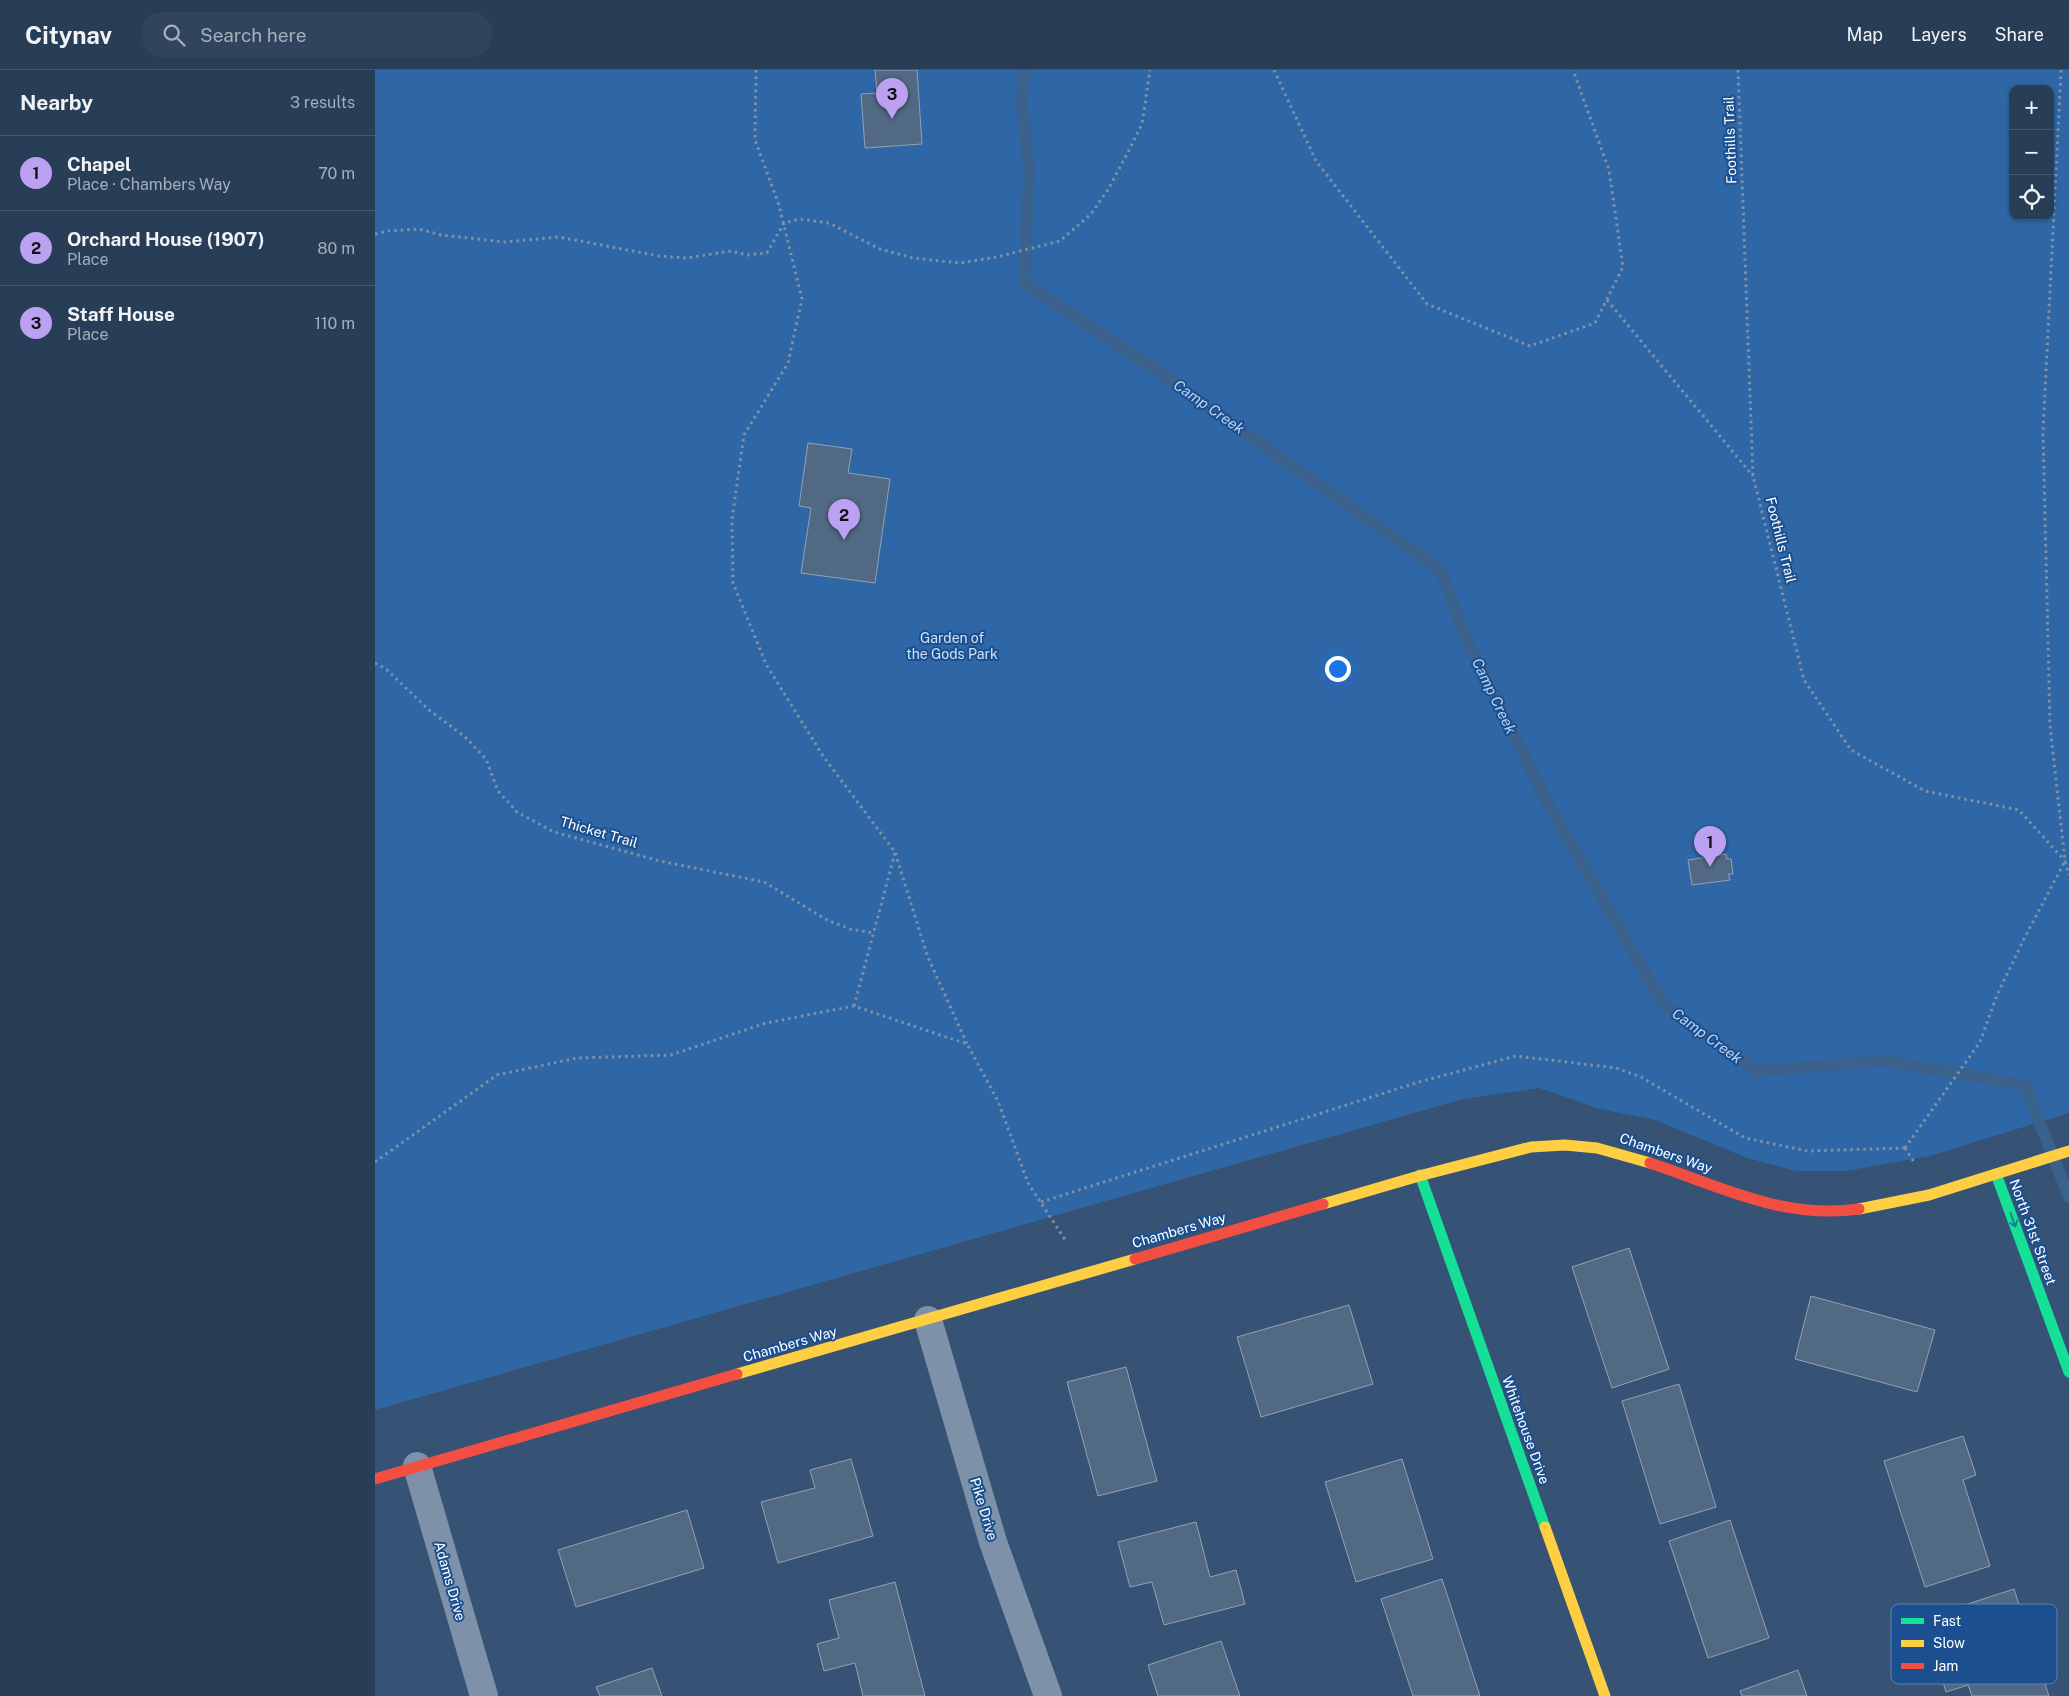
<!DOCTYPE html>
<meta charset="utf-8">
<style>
:root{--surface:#283e57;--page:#30455d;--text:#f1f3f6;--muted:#a5aeba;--line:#44576d;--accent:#bca0f2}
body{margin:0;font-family:"Public Sans",sans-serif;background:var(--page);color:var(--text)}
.controls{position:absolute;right:15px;top:15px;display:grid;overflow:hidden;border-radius:10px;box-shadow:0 1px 4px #0004}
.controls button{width:45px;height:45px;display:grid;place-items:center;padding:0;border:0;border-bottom:1px solid var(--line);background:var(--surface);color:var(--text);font:25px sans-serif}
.you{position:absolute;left:962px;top:598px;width:18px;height:18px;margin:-12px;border:4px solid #fff;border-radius:50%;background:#1a73e8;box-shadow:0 0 0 8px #1a73e833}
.badge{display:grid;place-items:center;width:32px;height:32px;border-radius:50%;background:var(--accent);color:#111;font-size:16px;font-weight:700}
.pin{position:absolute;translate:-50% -41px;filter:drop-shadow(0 1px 2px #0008)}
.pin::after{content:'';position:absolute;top:26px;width:18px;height:15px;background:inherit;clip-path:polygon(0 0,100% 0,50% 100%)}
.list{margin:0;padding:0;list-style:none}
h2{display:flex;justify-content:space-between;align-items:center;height:65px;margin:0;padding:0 20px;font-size:21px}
h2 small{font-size:16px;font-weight:400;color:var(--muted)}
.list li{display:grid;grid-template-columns:32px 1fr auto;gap:15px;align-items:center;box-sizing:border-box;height:75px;padding:0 20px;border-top:1px solid var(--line)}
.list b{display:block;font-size:19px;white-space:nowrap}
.list p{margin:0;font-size:16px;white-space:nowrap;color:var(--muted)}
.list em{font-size:16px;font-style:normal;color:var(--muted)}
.icon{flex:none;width:28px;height:28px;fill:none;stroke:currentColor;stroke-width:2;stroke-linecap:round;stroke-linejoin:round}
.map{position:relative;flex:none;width:1694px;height:1626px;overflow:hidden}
header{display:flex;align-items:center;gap:30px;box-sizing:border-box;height:70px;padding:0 25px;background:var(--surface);border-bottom:1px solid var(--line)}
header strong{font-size:24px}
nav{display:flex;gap:28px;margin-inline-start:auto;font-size:18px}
.search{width:350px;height:45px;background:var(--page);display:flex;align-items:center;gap:12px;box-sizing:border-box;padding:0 18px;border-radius:20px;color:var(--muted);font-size:19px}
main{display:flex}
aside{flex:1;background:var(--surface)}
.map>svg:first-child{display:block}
.green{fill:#2f66a5;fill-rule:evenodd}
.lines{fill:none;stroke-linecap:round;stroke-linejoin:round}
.stream{stroke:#3b618d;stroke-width:12}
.building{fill:#526984;stroke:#92a2b6}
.path{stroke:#7d92a8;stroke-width:3;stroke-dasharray:2.5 4;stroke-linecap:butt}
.street{stroke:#7d92a8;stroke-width:28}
.fast{stroke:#16e098;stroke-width:11}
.slow{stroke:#ffcf43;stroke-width:11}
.jam{stroke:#f24e42;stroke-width:11}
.oneway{stroke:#198292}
.labels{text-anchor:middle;stroke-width:4;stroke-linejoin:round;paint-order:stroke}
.street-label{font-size:14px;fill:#fff;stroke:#1b4f8f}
.park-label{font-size:14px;fill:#cfe3fa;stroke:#1b4f8f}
.water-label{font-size:15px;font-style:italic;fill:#b5d3f5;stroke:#1b4f8f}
.key{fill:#1b4f8f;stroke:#5f84b1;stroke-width:1}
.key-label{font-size:14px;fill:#fff}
</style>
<header>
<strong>Citynav</strong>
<div class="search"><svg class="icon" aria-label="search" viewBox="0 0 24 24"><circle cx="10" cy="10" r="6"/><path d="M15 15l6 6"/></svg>Search here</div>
<nav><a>Map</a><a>Layers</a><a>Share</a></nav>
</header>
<main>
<aside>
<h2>Nearby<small>3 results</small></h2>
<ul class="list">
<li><span class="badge">1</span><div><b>Chapel</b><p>Place · Chambers Way</p></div><em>70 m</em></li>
<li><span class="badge">2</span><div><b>Orchard House (1907)</b><p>Place</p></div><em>80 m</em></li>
<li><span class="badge">3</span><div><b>Staff House</b><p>Place</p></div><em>110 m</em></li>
</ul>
</aside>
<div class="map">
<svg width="1694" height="1626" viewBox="0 0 1694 1626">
<rect width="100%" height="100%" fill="#365274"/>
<path class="green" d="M 0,0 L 1694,0 L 1694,1043 L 1555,1086 L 1471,1101 L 1421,1101 L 1372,1088 L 1280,1050 L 1225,1039 L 1164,1018 L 1088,1029 L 0,1340 ZM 1638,19 L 1675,19 L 1675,146 L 1638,146 Z"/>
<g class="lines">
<polyline class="stream" points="650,0 647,31 654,100 649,213 777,297 1065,500 1096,579 1173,734 1289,935 1381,1001 1510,991 1650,1015 1694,1127"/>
</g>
<g class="building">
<polygon points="500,0 542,0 547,74 490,78 486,24 502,23"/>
<polygon points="433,373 477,379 473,403 515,409 500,513 426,503 436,438 424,436"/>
<polygon points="1351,784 1352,789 1356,789 1358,804 1353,804 1355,810 1317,815 1313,790"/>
<polygon points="1254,1178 1294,1299 1237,1318 1197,1197"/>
<polygon points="1436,1226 1560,1260 1542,1322 1420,1289"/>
<polygon points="974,1235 998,1314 886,1347 862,1267"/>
<polygon points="751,1297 782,1411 723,1426 692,1312"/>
<polygon points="1304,1314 1341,1437 1285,1454 1247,1331"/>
<polygon points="1588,1366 1601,1405 1588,1410 1615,1496 1550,1517 1509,1391"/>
<polygon points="476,1389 498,1466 403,1493 386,1432 440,1418 435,1400"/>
<polygon points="1027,1389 1058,1489 981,1512 950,1412"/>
<polygon points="312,1440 329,1498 201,1537 183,1480"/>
<polygon points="1355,1450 1394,1568 1333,1588 1294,1471"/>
<polygon points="821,1452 835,1507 861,1500 870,1534 789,1555 777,1512 755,1517 743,1472"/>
<polygon points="1067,1509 1105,1626 1038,1626 1006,1529"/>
<polygon points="520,1512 550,1626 488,1626 480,1593 449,1601 442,1574 464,1568 454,1530"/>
<polygon points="1639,1519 1674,1626 1597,1626 1593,1615 1571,1622 1560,1585 1580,1579 1568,1542"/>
<polygon points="846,1571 865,1626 783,1626 773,1595"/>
<polygon points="277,1598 287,1626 225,1626 221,1617"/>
<polygon points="1423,1600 1432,1626 1367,1626 1365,1621"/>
</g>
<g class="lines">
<g class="path">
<polyline points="381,0 380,70 404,135 427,229 413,293 369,365 357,449 358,513 391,594 448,686 520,782 552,885 592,974"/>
<polyline points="899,0 941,91 1052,234 1155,276 1220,253 1248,197 1234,100 1198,0"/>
<polyline points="1363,0 1378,406 1429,610 1476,680 1550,721 1644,740 1690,791"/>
<polyline points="1686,0 1668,362 1675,655 1690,791 1694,805"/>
<polyline points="0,164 13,161 44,159 66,165 130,172 184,167 284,186 312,188 356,181 372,185 392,183 409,153 425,149 454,153 505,179 538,188 585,193 622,187 685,171 716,144 734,118 756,76 767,54 775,0"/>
<polyline points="1232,230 1378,406"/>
<polyline points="0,593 11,599 54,640 89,666 111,689 123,721 142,742 179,762 285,791 389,812 452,850 475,859 499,863"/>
<polyline points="479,936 520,783"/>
<polyline points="1530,1078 1605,972 1622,925 1649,869 1690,791"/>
<polyline points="1530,1078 1539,1092"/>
<polyline points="0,1092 122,1005 202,988 296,985 391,953 479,936 592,974 623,1031 653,1113 691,1171"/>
<polyline points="666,1132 1044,1012 1141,986 1241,998 1266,1007 1370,1068 1433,1081 1530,1078"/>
</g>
<g class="street">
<polyline points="553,1250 618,1472 673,1626"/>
<polyline points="42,1396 109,1626"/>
</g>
<g class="fast">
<polyline points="1621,1104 1694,1302"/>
<polyline points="1045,1105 1170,1457"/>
</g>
<g class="slow">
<polyline points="948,1134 1044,1106 1156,1077 1190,1075 1222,1078 1275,1093"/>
<polyline points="1484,1139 1554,1125 1694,1081"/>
<polyline points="362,1304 760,1189"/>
<polyline points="1170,1457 1230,1626"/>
</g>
<g class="jam">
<path d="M 1275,1093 C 1344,1116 1409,1150 1484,1139"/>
<polyline points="760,1189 948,1134"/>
<polyline points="0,1409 362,1304"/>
</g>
</g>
<defs><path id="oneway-shaft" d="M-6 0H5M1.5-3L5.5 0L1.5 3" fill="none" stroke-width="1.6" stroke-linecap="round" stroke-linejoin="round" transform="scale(1.25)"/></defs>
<use class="oneway" href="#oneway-shaft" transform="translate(1638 1150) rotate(70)"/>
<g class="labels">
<g class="street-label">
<text transform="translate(1355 70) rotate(-92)" y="5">Foothills Trail</text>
<text transform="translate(1406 470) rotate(76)" y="5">Foothills Trail</text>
<text transform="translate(224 762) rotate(16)" y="5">Thicket Trail</text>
<text transform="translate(1291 1083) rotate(19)" y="5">Chambers Way</text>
<text transform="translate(804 1160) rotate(-16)" y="5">Chambers Way</text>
<text transform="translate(1658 1162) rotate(70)" y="5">North 31st Street</text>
<text transform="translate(415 1274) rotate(-16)" y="5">Chambers Way</text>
<text transform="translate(1151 1360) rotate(70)" y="5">Whitehouse Drive</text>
<text transform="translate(609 1439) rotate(73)" y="5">Pike Drive</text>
<text transform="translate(75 1511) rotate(74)" y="5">Adams Drive</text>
</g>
<g class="park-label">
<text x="577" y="573">Garden of<tspan x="577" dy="16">the Gods Park</tspan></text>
</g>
<g class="water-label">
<text transform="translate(834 337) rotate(35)" y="5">Camp Creek</text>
<text transform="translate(1119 626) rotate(64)" y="5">Camp Creek</text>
<text transform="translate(1332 966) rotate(36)" y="5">Camp Creek</text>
</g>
</g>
<rect x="1516" y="1534" width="166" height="80" rx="8" class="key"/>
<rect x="1526" y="1548" width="23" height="6" fill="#16e098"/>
<rect x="1526" y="1570" width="23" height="7" fill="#ffcf43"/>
<rect x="1526" y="1593" width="23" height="6" fill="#f24e42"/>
<g class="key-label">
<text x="1558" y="1556">Fast</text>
<text x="1558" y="1578">Slow</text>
<text x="1558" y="1601">Jam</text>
</g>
</svg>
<div class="controls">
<button>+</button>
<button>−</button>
<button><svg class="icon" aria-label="locate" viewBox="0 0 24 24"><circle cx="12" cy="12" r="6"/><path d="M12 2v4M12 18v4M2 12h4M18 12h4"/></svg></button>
</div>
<div class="you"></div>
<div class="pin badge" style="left:1335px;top:797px">1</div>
<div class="pin badge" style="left:469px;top:470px">2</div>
<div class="pin badge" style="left:517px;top:49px">3</div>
</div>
</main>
